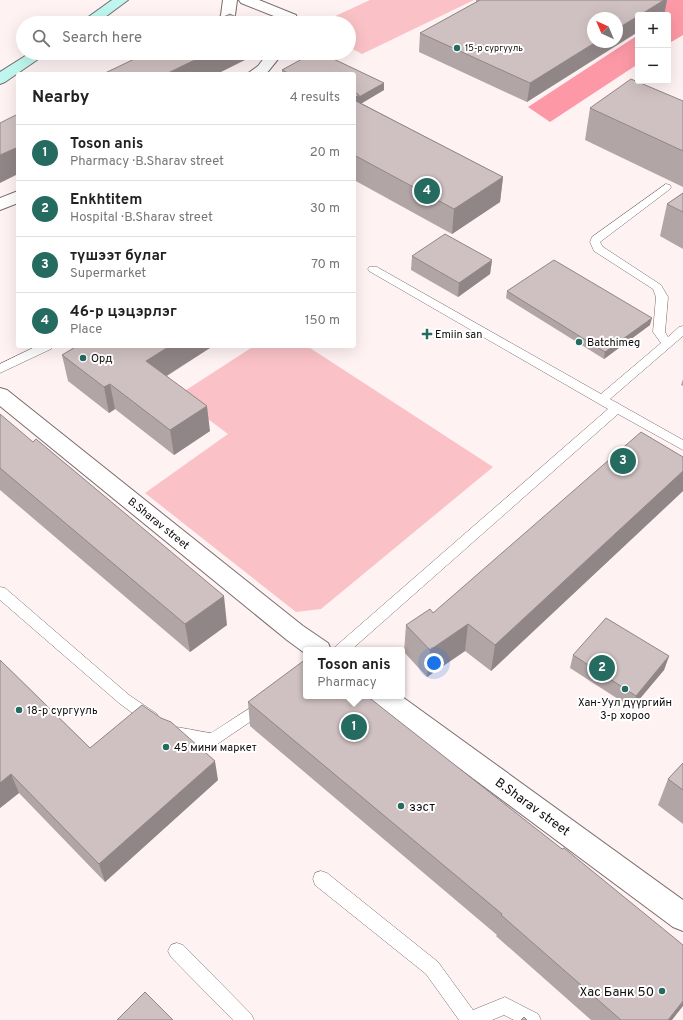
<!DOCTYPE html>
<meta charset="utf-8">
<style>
:root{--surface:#fff;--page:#f6f6f6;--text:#222;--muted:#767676;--line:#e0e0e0;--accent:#256b60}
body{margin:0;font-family:Overpass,sans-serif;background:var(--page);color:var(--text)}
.controls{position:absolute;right:12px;top:12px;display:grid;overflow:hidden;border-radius:4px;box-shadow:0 4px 16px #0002}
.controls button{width:36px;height:36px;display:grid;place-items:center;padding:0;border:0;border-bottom:1px solid var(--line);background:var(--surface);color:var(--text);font:20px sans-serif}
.compass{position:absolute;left:587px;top:12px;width:36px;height:36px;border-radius:50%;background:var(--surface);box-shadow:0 4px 16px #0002;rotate:316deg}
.you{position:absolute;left:434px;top:663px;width:14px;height:14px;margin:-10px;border:3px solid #fff;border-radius:50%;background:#1a73e8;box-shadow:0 0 0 6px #1a73e833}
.badge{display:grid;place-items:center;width:26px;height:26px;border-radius:50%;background:var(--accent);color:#fff;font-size:13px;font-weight:700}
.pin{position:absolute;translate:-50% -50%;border:2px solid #fff;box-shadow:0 1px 4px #0006}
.popup{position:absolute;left:303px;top:647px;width:102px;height:52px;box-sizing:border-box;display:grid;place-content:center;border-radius:4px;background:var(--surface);filter:drop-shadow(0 1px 3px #0005);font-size:13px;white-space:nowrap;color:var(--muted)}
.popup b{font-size:15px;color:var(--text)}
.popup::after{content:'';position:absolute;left:50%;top:100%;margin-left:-8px;border:8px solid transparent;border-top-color:var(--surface)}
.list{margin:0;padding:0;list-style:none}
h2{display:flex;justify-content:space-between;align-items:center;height:52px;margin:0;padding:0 16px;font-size:17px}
h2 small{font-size:13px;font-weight:400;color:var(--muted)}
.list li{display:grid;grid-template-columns:26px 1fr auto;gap:12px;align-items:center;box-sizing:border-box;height:56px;padding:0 16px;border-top:1px solid var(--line)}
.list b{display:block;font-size:15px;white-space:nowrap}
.list p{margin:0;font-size:13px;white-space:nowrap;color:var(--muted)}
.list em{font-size:13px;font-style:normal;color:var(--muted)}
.icon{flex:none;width:22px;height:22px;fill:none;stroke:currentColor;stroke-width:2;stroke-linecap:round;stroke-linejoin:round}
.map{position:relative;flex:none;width:683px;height:1020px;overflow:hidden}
.search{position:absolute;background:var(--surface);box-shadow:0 4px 16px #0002;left:16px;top:16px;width:340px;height:44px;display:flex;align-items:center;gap:10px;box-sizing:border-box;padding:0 14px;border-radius:22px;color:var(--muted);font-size:15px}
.panel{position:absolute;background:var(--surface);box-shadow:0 4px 16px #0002;left:16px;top:72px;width:340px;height:276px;border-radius:4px}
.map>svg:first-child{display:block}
.green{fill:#fac2c7}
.forest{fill:#fd99a6}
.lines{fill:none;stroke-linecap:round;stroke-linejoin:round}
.service-casing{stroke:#7a6d6e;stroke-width:1}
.minor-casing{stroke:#7a6d6e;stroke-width:2}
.secondary-casing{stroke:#7a6d6e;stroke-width:2}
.service{fill:#fff;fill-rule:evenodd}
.minor{fill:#fff;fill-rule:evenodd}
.secondary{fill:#bff7ef;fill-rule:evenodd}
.wall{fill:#b2a5a6}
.shaded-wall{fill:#918687}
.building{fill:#cfc0c1;stroke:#918687}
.poi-dot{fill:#256b60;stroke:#fff;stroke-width:1.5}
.labels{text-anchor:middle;stroke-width:4;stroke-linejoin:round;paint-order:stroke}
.far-poi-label{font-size:9px;fill:#0f0b0b;stroke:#fff;text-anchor:start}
.poi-label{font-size:11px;fill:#0f0b0b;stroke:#fff;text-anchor:start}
.street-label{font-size:11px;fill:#0f0b0b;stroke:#fff}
.near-poi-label{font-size:13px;fill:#0f0b0b;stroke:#fff;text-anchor:start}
.near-street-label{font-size:13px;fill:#0f0b0b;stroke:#fff}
</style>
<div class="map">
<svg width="683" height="1020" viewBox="0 0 683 1020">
<rect width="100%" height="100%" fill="#fef2f3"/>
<g class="green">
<polygon points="370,0 474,0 362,54 349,47 349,23 320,23"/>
<polygon points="254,346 307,346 493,467 321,609 296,612 145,493 228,434 177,396"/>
</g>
<g class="forest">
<polygon points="627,0 683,0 683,35 668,44 668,15"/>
<polygon points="638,35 638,64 550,122 528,107"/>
</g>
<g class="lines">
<g class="service-casing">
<g id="service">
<polygon points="666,184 670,185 671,187 670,189 600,242 603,247 661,285 668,297 665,332 668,337 679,327 683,326 683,336 610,399 683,440 683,450 618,414 351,650 334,650 336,646 608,409 369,271 368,269 369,267 377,267 601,394 661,343 653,332 656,297 653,289 594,251 590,242 592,237"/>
<polygon points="37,346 53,346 51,349 0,373 0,364"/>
<polygon points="0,587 5,588 129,695 157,714 159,719 157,724 152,725 147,724 119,703 0,600"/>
<path d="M 264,699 L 269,701 L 271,705 L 269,709 L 213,747 L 184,743 L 166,737 L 163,732 L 166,727 C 173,725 201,732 211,733 Z"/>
<polygon points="321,871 327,873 438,962 473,1010 505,997 538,1014 541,1020 514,1020 504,1015 492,1020 459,1020 426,974 315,885 313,879 315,873"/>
<polygon points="177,943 183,945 251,1014 254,1020 233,1020 171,957 168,951 171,945"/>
</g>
</g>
<g class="minor-casing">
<g id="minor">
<polygon points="223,0 237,0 235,15 231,23 217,23 221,15"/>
<polygon points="239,0 259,0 296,15 298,23 284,23 284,20 241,3"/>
<polygon points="268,53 283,53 266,74 247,74 258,66"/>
<polygon points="18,191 18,203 0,210 0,198"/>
<polygon points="0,388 7,390 303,626 328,643 331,650 306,650 306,654 287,640 0,406"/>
<polygon points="370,696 401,696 683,900 683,931 673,927 373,704"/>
</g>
</g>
<g class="secondary-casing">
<g id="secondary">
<polygon points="112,0 128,0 97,23 80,23"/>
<polygon points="30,53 47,53 5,82 0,84 0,72"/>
</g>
</g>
<use href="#service" class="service"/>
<use href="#minor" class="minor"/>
<use href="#secondary" class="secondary"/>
</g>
<g class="wall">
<polygon points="476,0 667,0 664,15 638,15 527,102 419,52 420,33 476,2"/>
<polygon points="313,53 321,53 384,83 384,90 361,103 503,177 500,202 452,234 354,180 354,74 282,74 282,70"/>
<polygon points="683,101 683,187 585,140 590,108"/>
<polygon points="683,193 683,249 660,236 667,204"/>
<polygon points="412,256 492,260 490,274 458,297 411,270"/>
<polygon points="507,291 650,325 604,359 506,298"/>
<polygon points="77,346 213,346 167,376 210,431 174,455 115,409 109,413 68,381 62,355"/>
<polygon points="683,379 683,386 681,385"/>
<polygon points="0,414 227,625 190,652 0,490"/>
<polygon points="683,457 683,491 491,671 465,651 427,677 404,652 406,625 433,613"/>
<polygon points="573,655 669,656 664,670 632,708 570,668"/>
<polygon points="0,660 90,748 218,780 105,882 19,793 0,808"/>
<polygon points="248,702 672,1020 591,1020 496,936 497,935 250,726"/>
<polygon points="683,763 683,824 658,805 668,779"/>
</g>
<g class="shaded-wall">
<polygon points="664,0 667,0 664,15 640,15"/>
<polygon points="638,16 638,32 527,102 530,83 596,42 617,42 617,29"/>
<polygon points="209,53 259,53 217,74 166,74"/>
<polygon points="384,83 384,90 359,105 354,122 354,98"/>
<polygon points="18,147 18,174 0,183 0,155"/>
<polygon points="503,177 500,202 452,234 454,209"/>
<polygon points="492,260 490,274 458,297 459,283"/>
<polygon points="652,318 650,325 604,359 605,352"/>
<polygon points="170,346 213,346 150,386 146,361"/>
<polygon points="110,384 115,409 109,413 104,387"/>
<polygon points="207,406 210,431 174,455 170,430"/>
<polygon points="683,471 683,491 491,671 495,645"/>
<polygon points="224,596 227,625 190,652 185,624"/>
<polygon points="468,624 465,651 427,677 430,650"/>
<polygon points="669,656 664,670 632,708 636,696"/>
<polygon points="215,761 218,780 105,882 99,864"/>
<polygon points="11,774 19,793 0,808 0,783"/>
<polygon points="683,1001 683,1006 672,1020 668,1020"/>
</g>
<g class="building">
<polygon points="480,0 664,0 640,15 638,15 638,16 617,29 617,18 593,18 593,42 596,42 530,83 420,33"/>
<polygon points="230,14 248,23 210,23"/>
<polygon points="147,53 209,53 166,74 103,74"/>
<polygon points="313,53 321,53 384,83 359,97 359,95 354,92 354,74 290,74 282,70"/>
<polygon points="631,79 683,101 683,151 590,108"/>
<polygon points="354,92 359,95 354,98"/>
<polygon points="354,100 503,177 454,209 354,155"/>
<polygon points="18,114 18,147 0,155 0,123"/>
<polygon points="683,193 683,212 667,204"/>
<polygon points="445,234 492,260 459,283 412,256"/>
<polygon points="554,260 652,318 605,352 507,291"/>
<polygon points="77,346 170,346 146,361 207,406 170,430 110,384 104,387 62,355"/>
<polygon points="0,414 33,442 36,439 224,596 185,624 0,468"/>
<polygon points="641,432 683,457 683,471 495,645 468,624 430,650 406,625 430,609 433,613"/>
<polygon points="606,618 669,656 636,696 573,655"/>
<polygon points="306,659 306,696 367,696 562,849 564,848 683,945 683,1001 668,1020 621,1020 501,915 502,914 248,702"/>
<polygon points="0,660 90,748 142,705 161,718 171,722 215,761 99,864 11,774 0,783"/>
<polygon points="683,763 683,790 668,779"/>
<polygon points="145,992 173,1020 117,1020"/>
<polygon points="524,1017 527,1020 521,1020"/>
</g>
<g class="poi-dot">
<circle cx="457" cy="48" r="4"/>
<path d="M425 328h4v4h4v4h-4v4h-4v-4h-4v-4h4z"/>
<circle cx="579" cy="342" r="4"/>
<circle cx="83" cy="358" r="4"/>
<circle cx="625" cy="689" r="4"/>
<circle cx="19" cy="710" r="4"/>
<circle cx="166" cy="747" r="4"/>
<circle cx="401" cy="806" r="4"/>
<circle cx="662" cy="991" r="4"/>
</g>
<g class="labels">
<g class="far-poi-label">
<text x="465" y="51">15-р сургууль</text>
</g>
<g class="poi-label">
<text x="435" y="338">Emiin san</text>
<text x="587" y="346">Batchimeg</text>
<text x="91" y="362">Орд</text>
<text x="625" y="706" text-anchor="middle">Хан-Уул дүүргийн<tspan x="625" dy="13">3-р хороо</tspan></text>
<text x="27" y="714">18-р сургууль</text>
<text x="174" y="751">45 мини маркет</text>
</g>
<g class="street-label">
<text transform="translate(159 523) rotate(39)" y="4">B.Sharav street</text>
</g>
<g class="near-poi-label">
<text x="409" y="811">зэст</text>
<text x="654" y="996" text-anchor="end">Хас Банк 50</text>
</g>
<g class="near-street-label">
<text transform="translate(533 806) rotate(36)" y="5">B.Sharav street</text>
</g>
</g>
</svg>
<div class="controls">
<button>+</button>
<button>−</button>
</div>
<svg class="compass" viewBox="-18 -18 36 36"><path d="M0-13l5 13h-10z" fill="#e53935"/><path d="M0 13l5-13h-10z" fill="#767676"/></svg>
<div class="you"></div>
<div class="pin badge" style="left:354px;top:727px">1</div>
<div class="popup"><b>Toson anis</b>Pharmacy</div>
<div class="pin badge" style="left:602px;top:668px">2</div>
<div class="pin badge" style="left:623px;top:461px">3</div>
<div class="pin badge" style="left:427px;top:191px">4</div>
<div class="search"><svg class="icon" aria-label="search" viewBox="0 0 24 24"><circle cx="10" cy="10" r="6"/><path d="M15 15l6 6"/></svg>Search here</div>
<section class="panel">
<h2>Nearby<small>4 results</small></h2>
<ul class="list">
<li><span class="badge">1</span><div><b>Toson anis</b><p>Pharmacy · B.Sharav street</p></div><em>20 m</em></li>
<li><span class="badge">2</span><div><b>Enkhtitem</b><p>Hospital · B.Sharav street</p></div><em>30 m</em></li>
<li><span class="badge">3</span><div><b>түшээт булаг</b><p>Supermarket</p></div><em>70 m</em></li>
<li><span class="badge">4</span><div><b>46-р цэцэрлэг</b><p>Place</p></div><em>150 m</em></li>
</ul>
</section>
</div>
